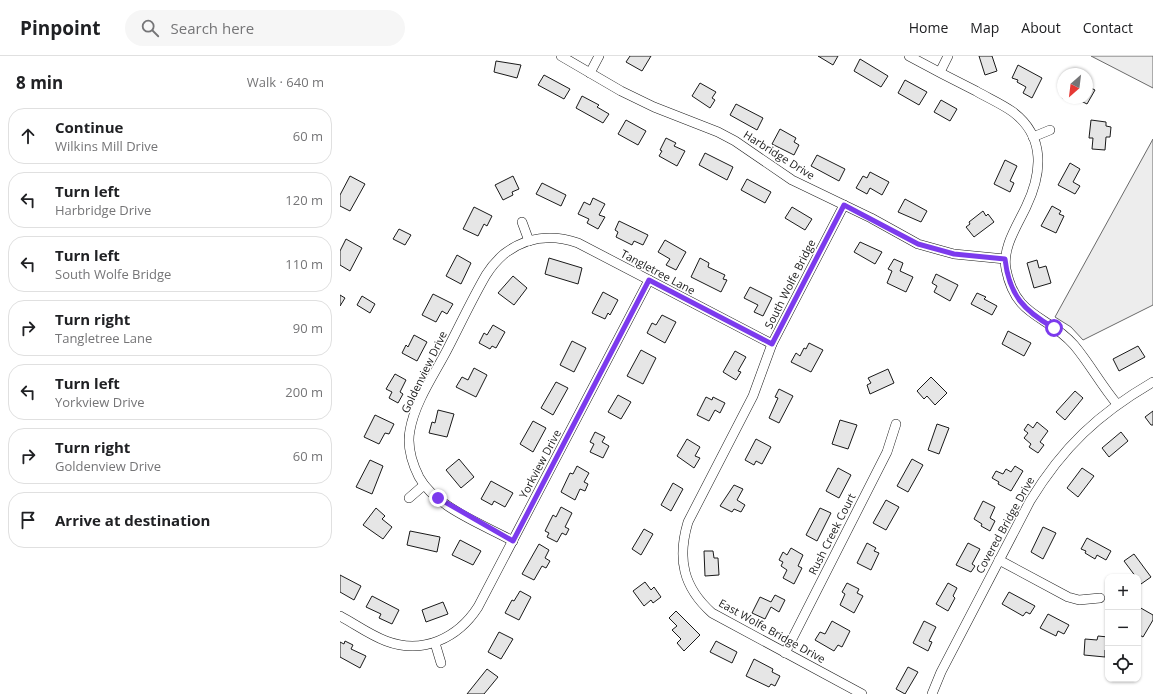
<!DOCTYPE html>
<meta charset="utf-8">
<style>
:root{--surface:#fff;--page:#f6f6f6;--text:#202124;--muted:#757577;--line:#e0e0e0}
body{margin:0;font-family:"Open Sans",sans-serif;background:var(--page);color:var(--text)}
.controls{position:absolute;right:12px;bottom:12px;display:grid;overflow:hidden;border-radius:8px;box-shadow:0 1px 3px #0004}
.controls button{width:36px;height:36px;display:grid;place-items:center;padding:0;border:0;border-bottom:1px solid var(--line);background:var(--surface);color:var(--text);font:20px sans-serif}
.compass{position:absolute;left:717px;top:12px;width:36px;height:36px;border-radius:50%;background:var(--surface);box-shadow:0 1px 3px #0004;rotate:208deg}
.stop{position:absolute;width:12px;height:12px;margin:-9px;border:3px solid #7c3aed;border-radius:50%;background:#fff}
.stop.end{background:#7c3aed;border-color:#fff;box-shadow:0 1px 4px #0008}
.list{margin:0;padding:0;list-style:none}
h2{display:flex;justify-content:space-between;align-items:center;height:52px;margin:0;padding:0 16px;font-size:17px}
h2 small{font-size:13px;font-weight:400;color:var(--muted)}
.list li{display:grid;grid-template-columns:26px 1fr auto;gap:12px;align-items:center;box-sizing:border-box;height:56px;margin:0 8px 8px;padding:0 8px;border:1px solid var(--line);border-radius:16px}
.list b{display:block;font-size:15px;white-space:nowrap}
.list p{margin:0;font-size:13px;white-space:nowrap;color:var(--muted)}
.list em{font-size:13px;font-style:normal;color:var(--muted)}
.icon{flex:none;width:22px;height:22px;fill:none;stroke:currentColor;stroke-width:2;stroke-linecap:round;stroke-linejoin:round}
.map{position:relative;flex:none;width:813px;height:638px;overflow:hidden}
header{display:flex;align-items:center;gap:24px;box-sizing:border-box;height:56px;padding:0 20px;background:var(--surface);border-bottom:1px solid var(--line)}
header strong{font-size:19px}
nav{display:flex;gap:22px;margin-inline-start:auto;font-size:14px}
.search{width:280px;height:36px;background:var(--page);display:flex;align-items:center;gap:10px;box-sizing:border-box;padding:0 14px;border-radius:22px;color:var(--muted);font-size:15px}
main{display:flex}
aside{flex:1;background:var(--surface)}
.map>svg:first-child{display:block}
.built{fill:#ededed;stroke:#6a6a6a}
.building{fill:#e6e6e6;stroke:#1a1a1a}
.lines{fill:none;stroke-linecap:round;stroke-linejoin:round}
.minor-casing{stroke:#1a1a1a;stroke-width:10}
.minor{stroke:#fff;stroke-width:9}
.route{stroke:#7c3aed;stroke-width:5}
.labels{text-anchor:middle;stroke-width:3;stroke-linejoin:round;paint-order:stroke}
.street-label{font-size:11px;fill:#1a1a1a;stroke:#fff}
</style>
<header>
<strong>Pinpoint</strong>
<div class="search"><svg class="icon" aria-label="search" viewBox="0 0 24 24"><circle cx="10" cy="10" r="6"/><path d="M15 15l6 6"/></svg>Search here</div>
<nav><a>Home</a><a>Map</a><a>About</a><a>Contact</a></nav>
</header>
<main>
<aside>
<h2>8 min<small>Walk · 640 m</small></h2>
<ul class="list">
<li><svg class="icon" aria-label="ahead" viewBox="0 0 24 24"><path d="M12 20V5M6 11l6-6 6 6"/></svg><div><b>Continue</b><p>Wilkins Mill Drive</p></div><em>60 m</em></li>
<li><svg class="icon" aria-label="left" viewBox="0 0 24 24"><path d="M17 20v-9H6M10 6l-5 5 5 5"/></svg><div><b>Turn left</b><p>Harbridge Drive</p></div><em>120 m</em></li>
<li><svg class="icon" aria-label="left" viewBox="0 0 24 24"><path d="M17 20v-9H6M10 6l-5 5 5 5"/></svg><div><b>Turn left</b><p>South Wolfe Bridge</p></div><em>110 m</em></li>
<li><svg class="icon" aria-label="right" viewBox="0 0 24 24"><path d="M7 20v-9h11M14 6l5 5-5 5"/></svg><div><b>Turn right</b><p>Tangletree Lane</p></div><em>90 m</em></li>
<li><svg class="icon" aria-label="left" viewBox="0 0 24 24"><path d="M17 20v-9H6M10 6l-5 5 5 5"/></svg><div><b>Turn left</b><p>Yorkview Drive</p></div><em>200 m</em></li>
<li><svg class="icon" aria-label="right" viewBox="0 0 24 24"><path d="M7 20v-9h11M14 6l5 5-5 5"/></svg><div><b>Turn right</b><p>Goldenview Drive</p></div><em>60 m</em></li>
<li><svg class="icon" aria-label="arrive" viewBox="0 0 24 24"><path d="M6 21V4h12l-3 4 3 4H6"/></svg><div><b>Arrive at destination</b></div></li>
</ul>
</aside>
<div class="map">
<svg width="813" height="638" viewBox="0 0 813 638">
<rect width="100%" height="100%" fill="#fff"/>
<g class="built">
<polygon points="751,0 813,0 813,32"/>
<polygon points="813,83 813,249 743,284 731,271 715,261"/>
</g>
<g class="building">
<polygon points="290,0 311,0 302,15 286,6"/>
<polygon points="478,0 498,0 493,9"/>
<polygon points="639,0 652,0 657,15 645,19"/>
<polygon points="520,3 548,20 541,31 514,15"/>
<polygon points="156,5 181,9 177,22 154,16"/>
<polygon points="678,9 702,22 692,42 683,37 686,31 677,26 678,24 672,22"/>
<polygon points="204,19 230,33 224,43 198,29"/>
<polygon points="565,24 587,36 579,49 558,37"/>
<polygon points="360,27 376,36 372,42 375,44 370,52 352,40"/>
<polygon points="747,30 755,34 747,48 735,42 747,42"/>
<polygon points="723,39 723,42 733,42 731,46 722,42"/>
<polygon points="242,40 259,49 257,51 269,58 263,67 236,52"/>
<polygon points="601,44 617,53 610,65 594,56"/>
<polygon points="396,48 423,62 417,74 390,59"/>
<polygon points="286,64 306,75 298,89 278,78"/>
<polygon points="751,64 766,66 766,70 771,71 770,81 766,81 765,94 752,93 753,82 749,82"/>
<polygon points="440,73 456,82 454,86 459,89 454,99 432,88"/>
<polygon points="326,82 336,87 334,90 345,95 337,110 319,100 322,95 320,94"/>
<polygon points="365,97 393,111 387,124 359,109"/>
<polygon points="477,99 505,113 499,125 471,110"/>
<polygon points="665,104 677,110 670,125 674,127 670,136 654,128"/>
<polygon points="730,107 740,113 733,126 740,130 735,138 718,129"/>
<polygon points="530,116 549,126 542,139 530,132 527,138 516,132 523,120 527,122"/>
<polygon points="10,120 25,128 10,155 0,150 0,139"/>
<polygon points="173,120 179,133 172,136 173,139 163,144 155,129"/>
<polygon points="407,123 431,136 425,147 401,134"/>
<polygon points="202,127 226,139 221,150 196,138"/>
<polygon points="253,142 265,148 259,159 265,161 258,173 247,167 249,163 238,158 244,146 250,149"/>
<polygon points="565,143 587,155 581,166 558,156"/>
<polygon points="712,150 721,155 719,158 724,160 716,177 701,170"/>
<polygon points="134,151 152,160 147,170 144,168 138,180 123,173"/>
<polygon points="452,151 472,163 465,174 445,162"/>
<polygon points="643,155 646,160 648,158 654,166 634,181 626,171 630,168 629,166"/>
<polygon points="279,165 308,179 303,189 294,185 292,189 276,181 278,176 275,174"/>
<polygon points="59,173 71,179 65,189 53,183"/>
<polygon points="6,183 22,192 10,215 0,209 0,195"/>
<polygon points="325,184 346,196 336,214 326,209 330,203 318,196"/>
<polygon points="520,186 542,196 535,208 514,196"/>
<polygon points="117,199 131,207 121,228 106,220"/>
<polygon points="209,202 242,212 238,228 205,218"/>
<polygon points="360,202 369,207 368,211 385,219 383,223 387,224 381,236 351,221"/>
<polygon points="554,203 563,207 560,215 573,221 566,236 547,227 552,215 548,213"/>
<polygon points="697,204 699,212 706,210 711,227 694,232 687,207"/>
<polygon points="596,218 618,229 610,245 594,236 597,230 592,227"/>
<polygon points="173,220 187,232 174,249 158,237"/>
<polygon points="410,231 432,242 423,260 414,256 418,249 404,242"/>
<polygon points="263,236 278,244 270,259 268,257 265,263 252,257"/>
<polygon points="637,237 646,241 644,243 657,250 652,259 631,248"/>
<polygon points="93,238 113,248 107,258 102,255 96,266 82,259"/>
<polygon points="0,239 5,242 0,250"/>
<polygon points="22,240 35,248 30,257 17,249"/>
<polygon points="322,259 336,266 325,287 307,277 312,267 316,269"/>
<polygon points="153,269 165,276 156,292 152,290 150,293 139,287 144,277 147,279"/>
<polygon points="668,275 691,287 684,300 662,288"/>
<polygon points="74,279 87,286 77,305 62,297 66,289 68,291"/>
<polygon points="232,285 246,292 234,316 220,309"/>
<polygon points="469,287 483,294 471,316 451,306 456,297 460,300 464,292 466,293"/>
<polygon points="798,290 805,301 779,315 773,303"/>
<polygon points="301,294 316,302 303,328 287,320"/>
<polygon points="395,295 406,301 398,315 401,316 396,324 383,316"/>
<polygon points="134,312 147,319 136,341 116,331 122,321 128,324"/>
<polygon points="548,313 554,327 530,338 527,329 531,327 528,322"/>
<polygon points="55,318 66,324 60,336 63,338 58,347 49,342 52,336 46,333"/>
<polygon points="591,321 607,337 595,349 587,340 584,343 577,335"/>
<polygon points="216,326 228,332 213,359 201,352"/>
<polygon points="439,333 453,340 439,367 429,362 438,342 435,341"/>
<polygon points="735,335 743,342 725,364 716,356"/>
<polygon points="278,339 291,346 281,363 268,356"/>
<polygon points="366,341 372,344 373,341 385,347 380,357 375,354 369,365 357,359"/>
<polygon points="98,354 114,358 107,381 89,377 92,366 95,367"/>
<polygon points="813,355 813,369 811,369 805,361"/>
<polygon points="35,359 54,368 49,378 45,377 39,388 24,381"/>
<polygon points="500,364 517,369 508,393 492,388"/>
<polygon points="193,365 206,372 193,396 180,388"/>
<polygon points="697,366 708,375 700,386 704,389 698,397 689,391 691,388 684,382 688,377 684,374 688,368 693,372"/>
<polygon points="597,368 609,372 599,398 588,394"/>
<polygon points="255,376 265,381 262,386 269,390 263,402 250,396 254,388 250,386"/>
<polygon points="781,376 788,385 769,401 762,392"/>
<polygon points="347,383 360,391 355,400 360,402 354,412 337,400"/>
<polygon points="416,383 431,391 422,408 416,405 414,409 405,404"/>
<polygon points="119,403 134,421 121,432 106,414"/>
<polygon points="572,403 583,409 568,436 557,430"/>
<polygon points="30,404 43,410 32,438 16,431"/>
<polygon points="237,410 249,417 244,426 248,428 245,435 240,433 235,444 221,436 230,417 233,418"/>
<polygon points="675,410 683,415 671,435 658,428 659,426 652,422 656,415 663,418 666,413 671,416"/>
<polygon points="498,412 511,419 499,442 486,435"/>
<polygon points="742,412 754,420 738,441 727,432"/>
<polygon points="151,425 173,437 165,451 154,445 152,449 141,443"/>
<polygon points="333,427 343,433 331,455 321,449"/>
<polygon points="394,429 403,433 397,444 405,449 401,456 394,453 392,456 380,450"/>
<polygon points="546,444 559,451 546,474 533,467"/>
<polygon points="643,445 655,451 650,462 655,465 650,475 641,470 642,468 634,463"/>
<polygon points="221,451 232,457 225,471 229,473 226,479 222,477 217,486 207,481 209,477 205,475 213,459 216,461"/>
<polygon points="36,452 45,460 42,463 52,471 43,483 23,469"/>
<polygon points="480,452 491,457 477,485 466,479"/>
<polygon points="703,471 716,477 703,503 691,496"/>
<polygon points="304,473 313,478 301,499 292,493"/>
<polygon points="70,475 100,481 97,496 67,489"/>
<polygon points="747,482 771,495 766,504 757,499 755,503 745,497 746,495 741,493"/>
<polygon points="120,484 141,495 133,509 112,499"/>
<polygon points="527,487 536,492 534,495 539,497 531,514 517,507"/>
<polygon points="628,487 640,493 632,508 635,510 631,516 616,509"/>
<polygon points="199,488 209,494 205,502 210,505 206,512 202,510 194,524 182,518"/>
<polygon points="451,492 463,499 458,510 462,512 454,528 443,522 447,514 441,510 443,506 439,504 443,496 447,499"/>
<polygon points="364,495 373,495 374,502 378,502 379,519 365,520"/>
<polygon points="794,498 811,521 801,528 798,521 796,521 784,505"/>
<polygon points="0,519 21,530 14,544 0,536"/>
<polygon points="305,526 311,534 314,531 321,541 313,547 311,544 304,550 293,535"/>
<polygon points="507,527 519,533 517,537 523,540 514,557 500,549 505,538 502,536"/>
<polygon points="608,527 617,532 613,540 615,542 608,555 596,548"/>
<polygon points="180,535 191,541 179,564 165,557 172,544 174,545"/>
<polygon points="669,536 695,550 690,558 686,556 683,560 662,548"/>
<polygon points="435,539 445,544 439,556 431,551 425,563 412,557 420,541 431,546"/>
<polygon points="32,540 59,554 52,568 39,562 41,558 26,551"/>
<polygon points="103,546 108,558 86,566 82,554"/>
<polygon points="799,551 813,559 813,564 803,581 798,578"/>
<polygon points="336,555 360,579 344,595 337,587 341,583 332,574 337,570 329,562"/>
<polygon points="708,558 729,569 724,578 718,575 716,580 700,572"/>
<polygon points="492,565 510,575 502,591 498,589 494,595 475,584 480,576 485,578"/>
<polygon points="584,565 596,571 589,585 592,586 588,595 573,587"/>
<polygon points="159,576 173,583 161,603 148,596"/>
<polygon points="758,580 768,581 768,594 765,594 765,601 744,599 745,583 757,584"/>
<polygon points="5,585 13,589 11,593 26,600 20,612 0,601 0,586 4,588"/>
<polygon points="376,585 397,596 392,607 370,596"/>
<polygon points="414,603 433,613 432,616 440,620 435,630 431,628 429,631 406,620"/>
<polygon points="568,611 578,616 565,638 556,633"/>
<polygon points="147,613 158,621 144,638 127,638"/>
</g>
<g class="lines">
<g class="minor-casing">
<g id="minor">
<polyline points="221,0 281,35 314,51 378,76 395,85 452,124 531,162 578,188 614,198 665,203"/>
<path d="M 569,0 C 591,12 614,24 636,35 C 648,42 662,48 673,56 C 706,81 702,118 686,151 C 677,170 662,192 666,213 C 676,263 707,258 734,289 C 750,308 761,329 777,348"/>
<polyline points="600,16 608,0"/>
<polyline points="250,17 259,0"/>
<polyline points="693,81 710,74"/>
<path d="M 504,149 L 432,288 L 413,340 L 348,466 C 337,503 343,531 372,557 L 522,638"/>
<polyline points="182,166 189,185"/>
<polyline points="69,442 84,429"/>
<path d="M 173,485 C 144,469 95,451 79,421 C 72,407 67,389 70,374 C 75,346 94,319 107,294 C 120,269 132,243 146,219 C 151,211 157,204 164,198 C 186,181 212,178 238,187 L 432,288"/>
<polyline points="659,504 728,541 739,544 760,542"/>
<path d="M 0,560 C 15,568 30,579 46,585 C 83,599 118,582 138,551 L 309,224"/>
<polyline points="95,587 101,607"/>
<polyline points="445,597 547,396 556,368"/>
<path d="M 592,638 L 601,616 L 690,445 C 723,391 758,358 813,326"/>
</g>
</g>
<use href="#minor" class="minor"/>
</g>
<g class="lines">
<path class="route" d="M 98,442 L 173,485 L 309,224 L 432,288 L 504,149 L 578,188 L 614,198 L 665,203 C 669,239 684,255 714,272"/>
</g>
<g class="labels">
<g class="street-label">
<text transform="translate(439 99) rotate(32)" y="4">Harbridge Drive</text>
<text transform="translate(318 216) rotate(28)" y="4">Tangletree Lane</text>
<text transform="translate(450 228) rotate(-63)" y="4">South Wolfe Bridge</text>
<text transform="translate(84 316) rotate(-64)" y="4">Goldenview Drive</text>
<text transform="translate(200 408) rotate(-62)" y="4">Yorkview Drive</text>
<text transform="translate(665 469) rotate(-61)" y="4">Covered Bridge Drive</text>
<text transform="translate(492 478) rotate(-63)" y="4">Rush Creek Court</text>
<text transform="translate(432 575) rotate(29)" y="4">East Wolfe Bridge Drive</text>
</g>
</g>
</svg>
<div class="controls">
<button>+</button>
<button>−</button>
<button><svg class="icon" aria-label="locate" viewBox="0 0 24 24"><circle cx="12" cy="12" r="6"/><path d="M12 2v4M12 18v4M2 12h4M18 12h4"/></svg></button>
</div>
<svg class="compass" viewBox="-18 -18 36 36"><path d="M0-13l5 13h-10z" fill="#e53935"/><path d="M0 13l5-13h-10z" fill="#757577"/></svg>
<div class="stop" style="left:714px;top:272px"></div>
<div class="stop end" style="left:98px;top:442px"></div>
</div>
</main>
